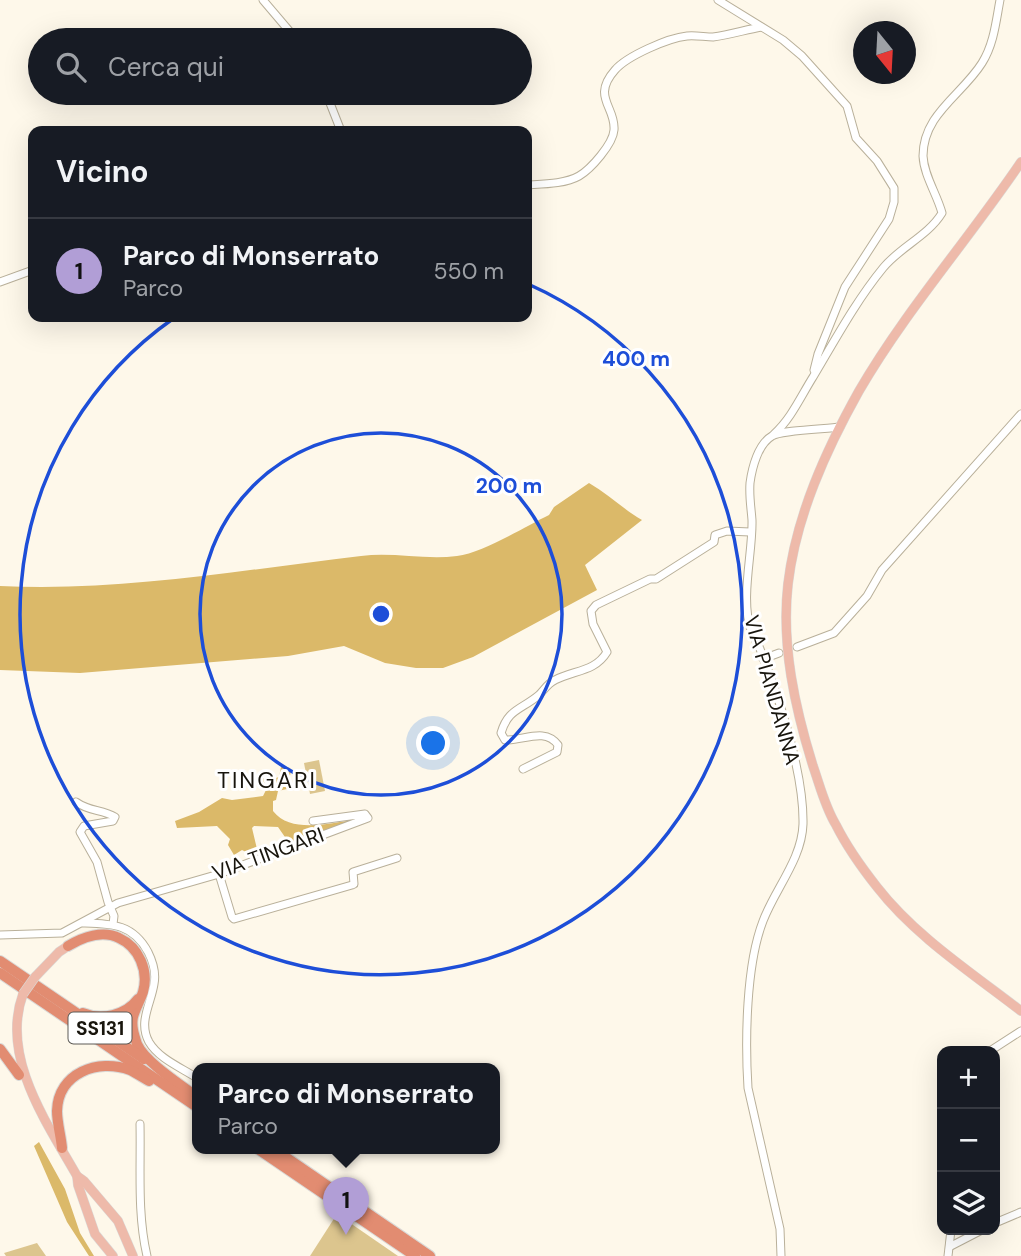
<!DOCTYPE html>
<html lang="it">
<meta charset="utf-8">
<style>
:root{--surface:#171b24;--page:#20242c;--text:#f1f3f6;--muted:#9ea1a6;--line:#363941;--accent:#b19ed6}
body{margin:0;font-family:"DM Sans",sans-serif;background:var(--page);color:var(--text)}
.controls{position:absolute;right:21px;bottom:21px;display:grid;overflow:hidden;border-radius:14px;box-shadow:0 7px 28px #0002}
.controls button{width:63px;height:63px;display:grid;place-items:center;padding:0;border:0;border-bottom:2px solid var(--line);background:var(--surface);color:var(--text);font:35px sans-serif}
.compass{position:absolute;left:853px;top:21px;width:63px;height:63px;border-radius:50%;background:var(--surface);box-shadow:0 7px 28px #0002;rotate:162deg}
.you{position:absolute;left:434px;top:744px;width:24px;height:24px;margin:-18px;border:5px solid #fff;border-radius:50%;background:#1a73e8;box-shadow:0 0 0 10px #1a73e833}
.badge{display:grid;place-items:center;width:46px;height:46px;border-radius:50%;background:var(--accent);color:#111;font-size:23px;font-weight:700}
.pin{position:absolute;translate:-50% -58px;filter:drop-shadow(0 2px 4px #0008)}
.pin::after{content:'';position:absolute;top:37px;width:24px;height:21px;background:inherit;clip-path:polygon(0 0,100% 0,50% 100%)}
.popup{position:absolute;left:192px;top:1063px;width:308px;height:91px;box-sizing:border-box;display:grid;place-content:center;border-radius:14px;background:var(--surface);filter:drop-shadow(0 2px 5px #0005);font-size:23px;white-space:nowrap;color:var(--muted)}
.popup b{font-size:26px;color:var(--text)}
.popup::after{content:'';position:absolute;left:50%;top:100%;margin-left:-14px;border:14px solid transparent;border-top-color:var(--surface)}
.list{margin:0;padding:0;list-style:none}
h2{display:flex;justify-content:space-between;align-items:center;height:91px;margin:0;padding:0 28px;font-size:30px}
h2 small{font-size:23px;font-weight:400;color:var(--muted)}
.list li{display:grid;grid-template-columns:46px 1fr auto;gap:21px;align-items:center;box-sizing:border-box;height:105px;padding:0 28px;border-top:2px solid var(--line)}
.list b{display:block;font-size:26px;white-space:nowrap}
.list p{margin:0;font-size:23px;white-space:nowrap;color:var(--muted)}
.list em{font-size:23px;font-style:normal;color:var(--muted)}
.icon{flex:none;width:38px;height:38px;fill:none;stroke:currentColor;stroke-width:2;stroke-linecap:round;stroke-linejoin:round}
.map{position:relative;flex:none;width:1021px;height:1256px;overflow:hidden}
.search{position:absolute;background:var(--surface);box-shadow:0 7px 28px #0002;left:28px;top:28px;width:504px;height:77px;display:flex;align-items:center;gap:18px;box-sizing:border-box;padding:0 24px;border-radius:38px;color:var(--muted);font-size:26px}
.panel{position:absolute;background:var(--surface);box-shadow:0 7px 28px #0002;left:28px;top:126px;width:504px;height:196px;border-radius:14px}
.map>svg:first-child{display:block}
.green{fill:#dcc58e}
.forest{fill:#dbb969}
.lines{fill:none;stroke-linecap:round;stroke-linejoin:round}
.minor-casing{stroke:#b9b09a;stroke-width:9}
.major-casing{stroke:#dadad8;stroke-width:10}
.highway-casing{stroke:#dadad8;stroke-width:12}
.minor{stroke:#fff;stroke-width:7}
.major{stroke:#eebaaa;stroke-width:9}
.highway{stroke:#e28c71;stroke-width:10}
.major-bridge-casing{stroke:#dadad8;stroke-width:10;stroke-linecap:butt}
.major-bridge{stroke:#eebaaa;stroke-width:9}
.ring{fill:none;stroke:#1d4ed8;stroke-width:3.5}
.labels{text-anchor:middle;stroke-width:6;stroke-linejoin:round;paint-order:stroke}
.shield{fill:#fff;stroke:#5d5b56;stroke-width:2}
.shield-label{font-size:19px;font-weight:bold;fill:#18150d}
.street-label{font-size:21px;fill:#18150d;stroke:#fff}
.neighbourhood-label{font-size:23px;letter-spacing:2px;fill:#18150d;stroke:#fff}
.centre{fill:#1d4ed8;stroke:#fff;stroke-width:3.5}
.ring-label{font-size:21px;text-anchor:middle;font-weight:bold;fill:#1d4ed8;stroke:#fff;stroke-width:6;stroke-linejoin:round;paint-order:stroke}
</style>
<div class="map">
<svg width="1021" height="1256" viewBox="0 0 1021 1256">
<rect width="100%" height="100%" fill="#fef8ea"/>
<g class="green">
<polygon points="319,760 325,791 310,794 304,763"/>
<polygon points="337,1214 398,1256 310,1256"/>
<polygon points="37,1243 46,1256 6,1256 4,1253"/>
</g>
<g class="forest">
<path d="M 589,483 C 608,494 623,509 642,520 L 585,565 L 597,590 L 473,657 L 443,668 L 416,668 L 385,663 L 344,646 L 288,656 L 80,673 L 0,670 L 0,586 C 120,592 241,570 361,556 C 393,552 425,560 457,556 C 483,553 524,527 549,515 L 554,507 Z"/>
<path d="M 284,766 L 290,768 L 291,771 L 287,789 L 278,791 L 276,800 L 273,801 L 273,811 C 291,834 329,823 354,820 L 295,843 L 287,840 L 278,827 L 254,826 L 252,828 L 257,849 L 250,854 L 242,850 L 234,855 L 228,845 L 230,839 L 217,826 L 177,828 L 175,821 L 199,812 L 222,798 L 232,800 L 263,796 L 266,790 L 262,779 L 262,771 L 269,771 L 276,778 L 279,777 L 281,767 Z"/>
<polygon points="39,1142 65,1189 80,1233 94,1256 89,1256 67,1222 34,1146"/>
</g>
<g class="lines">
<g class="minor-casing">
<g id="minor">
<polyline points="263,0 297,40"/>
<polyline points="718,0 783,40 802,56 847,106 856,138 877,161 894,188 894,202 889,219 845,287 818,354 814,370"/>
<polyline points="326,93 341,131"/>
<path d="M 527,185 C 543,184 565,184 579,176 C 591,169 613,144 614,130 C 616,107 591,97 615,70 C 627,56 668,38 687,36 C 695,35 705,37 713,37 C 729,35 745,30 761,27"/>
<polyline points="0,282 33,270"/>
<path d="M 774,434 C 791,419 801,396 813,377 C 835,340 856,301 883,268 C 900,247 928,236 942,213 C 937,194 924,176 923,156 C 923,114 962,95 982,63 C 994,44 996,21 1000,0"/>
<polyline points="797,647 834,633 867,596 882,570 1021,414"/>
<polyline points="763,659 779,653"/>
<path d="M 523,769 L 557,752 L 558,745 C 545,727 523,741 505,740 L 501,733 C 508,709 521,710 539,695 C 544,690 548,683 555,680 C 574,670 595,672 607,652 L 593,624 L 591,611 L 596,605 L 650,579 L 656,579 L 714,542 L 715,535 L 727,531 L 750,532"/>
<path d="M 76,802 C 90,812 102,809 115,817 L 113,821 L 84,826 L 80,832 L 97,862 L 108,902 L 114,916 L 113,924"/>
<polyline points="219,874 232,917 234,919 352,885 354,884 353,872 397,858"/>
<path d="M 83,923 C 113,924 133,924 148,952 C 153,962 156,974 154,984 C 151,1004 138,1022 149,1042 C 159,1059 182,1068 197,1078"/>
<polyline points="0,935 62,933 118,903 219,874 368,818 365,814 313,821"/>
<polyline points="990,1051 1021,1031"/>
<path d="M 140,1124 C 141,1168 137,1213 147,1256"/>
<polyline points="995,1223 1021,1212"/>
<polyline points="951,1246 982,1230"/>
<path d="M 781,1256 L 780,1229 L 748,1088 C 745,1040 746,965 763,921 C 775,889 802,859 803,824 C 804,773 779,697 760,649 C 758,643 753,637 751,630 C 740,599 753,552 752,520 C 751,507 749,496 750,483 C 752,468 758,444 772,436 C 781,430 826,429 840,427"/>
<polyline points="948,1256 951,1230"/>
</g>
</g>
<g class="major-casing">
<g id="major">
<path d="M 1021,162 C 969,239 906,310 859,391 C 826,450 796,516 788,584 C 781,645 795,708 813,766 C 820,786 825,807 836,825 C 847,847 862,868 877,887 C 915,936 972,973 1021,1011"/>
<polyline points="35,977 59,952 68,946"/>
<path d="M 23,994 C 0,1057 47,1123 77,1176 L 78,1185 L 95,1234 L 113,1256"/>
<polyline points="77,1176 84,1181 118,1221 133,1256"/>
</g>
</g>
<g class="highway-casing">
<g id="highway">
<path d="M 68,946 C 83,937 103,930 119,938 C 139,947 149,971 143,992 C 140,1001 135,1009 133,1017 C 131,1026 134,1035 137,1044 C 145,1062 181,1085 197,1097"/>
<polyline points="0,961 144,1059"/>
<polyline points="0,973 197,1107"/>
<path d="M 83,1013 C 102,1021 126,1015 138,999"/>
<polyline points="0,1049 19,1075"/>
<path d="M 62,1148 C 61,1136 57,1123 57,1111 C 58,1073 98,1058 130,1070 C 136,1073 142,1077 149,1081"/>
<polyline points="258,1149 415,1256"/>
<polyline points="274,1149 430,1256"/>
</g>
</g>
<use href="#minor" class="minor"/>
<use href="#major" class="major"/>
<use href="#highway" class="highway"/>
<g class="major-bridge-casing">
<polyline id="major-bridge" points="23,994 35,977"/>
</g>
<use href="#major-bridge" class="major-bridge"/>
</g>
<g class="ring">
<circle cx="381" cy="614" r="181"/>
<path d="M528 284A361 361 0 1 1 174 318"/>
</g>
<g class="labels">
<rect class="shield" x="68.5" y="1012.5" width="63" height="31" rx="5"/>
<g class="shield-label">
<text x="100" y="1035">SS131</text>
</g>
<g class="street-label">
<text transform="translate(772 690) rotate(74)" y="7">VIA PIANDANNA</text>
<text transform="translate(268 854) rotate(-20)" y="7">VIA TINGARI</text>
</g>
<g class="neighbourhood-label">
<text x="267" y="788">TINGARI</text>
</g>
</g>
<circle cx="381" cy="614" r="10" class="centre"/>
<g class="ring-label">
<text x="636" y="366">400 m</text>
<text x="509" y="493">200 m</text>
</g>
</svg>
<div class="controls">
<button>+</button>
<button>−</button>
<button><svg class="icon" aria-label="layers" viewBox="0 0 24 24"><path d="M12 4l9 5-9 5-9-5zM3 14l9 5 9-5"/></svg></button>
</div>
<svg class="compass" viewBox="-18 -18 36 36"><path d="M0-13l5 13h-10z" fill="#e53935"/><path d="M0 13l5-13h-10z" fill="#9ea1a6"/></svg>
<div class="you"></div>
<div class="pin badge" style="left:346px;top:1235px">1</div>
<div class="popup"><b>Parco di Monserrato</b>Parco</div>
<div class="search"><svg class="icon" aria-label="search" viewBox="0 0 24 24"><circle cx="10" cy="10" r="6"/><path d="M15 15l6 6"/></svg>Cerca qui</div>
<section class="panel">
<h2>Vicino<small></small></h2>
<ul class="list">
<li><span class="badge">1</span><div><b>Parco di Monserrato</b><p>Parco</p></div><em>550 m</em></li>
</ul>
</section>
</div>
